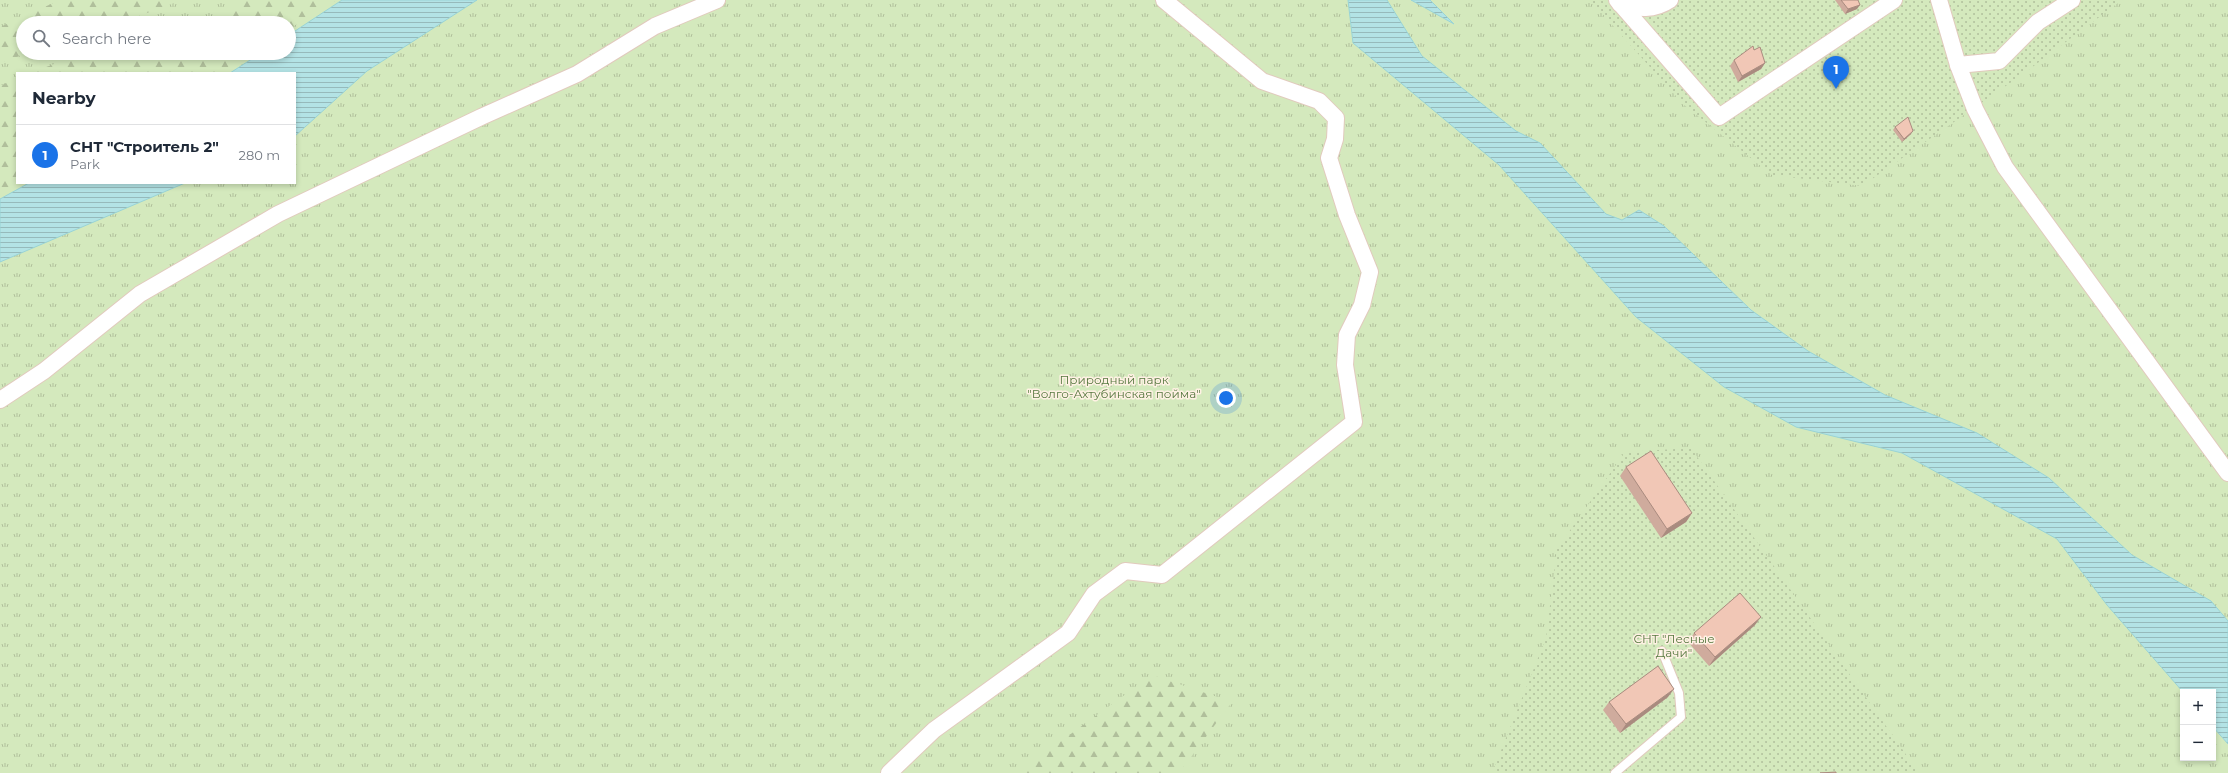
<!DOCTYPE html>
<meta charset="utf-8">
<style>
:root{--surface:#fff;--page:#f2f2f3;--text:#1f2937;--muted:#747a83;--line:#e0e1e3;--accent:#1a73e8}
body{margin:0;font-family:Montserrat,sans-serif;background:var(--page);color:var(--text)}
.controls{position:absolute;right:12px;bottom:12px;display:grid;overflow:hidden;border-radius:0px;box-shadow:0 2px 6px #0003}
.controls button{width:36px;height:36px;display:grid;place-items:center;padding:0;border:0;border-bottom:1px solid var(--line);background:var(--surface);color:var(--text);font:20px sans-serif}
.you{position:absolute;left:1226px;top:398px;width:14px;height:14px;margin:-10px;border:3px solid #fff;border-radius:50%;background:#1a73e8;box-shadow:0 0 0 6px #1a73e833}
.badge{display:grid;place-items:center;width:26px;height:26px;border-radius:50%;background:var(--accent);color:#fff;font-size:13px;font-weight:700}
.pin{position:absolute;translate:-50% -33px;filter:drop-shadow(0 1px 2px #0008)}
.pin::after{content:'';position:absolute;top:21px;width:14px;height:12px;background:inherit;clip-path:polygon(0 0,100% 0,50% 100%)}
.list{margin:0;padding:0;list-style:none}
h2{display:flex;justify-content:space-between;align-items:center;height:52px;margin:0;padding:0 16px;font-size:17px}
h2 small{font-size:13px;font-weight:400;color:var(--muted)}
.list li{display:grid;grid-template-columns:26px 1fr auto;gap:12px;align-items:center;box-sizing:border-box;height:60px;padding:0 16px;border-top:1px solid var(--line)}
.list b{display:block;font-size:15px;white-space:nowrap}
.list p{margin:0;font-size:13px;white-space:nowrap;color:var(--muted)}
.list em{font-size:13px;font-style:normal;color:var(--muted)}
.icon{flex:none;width:22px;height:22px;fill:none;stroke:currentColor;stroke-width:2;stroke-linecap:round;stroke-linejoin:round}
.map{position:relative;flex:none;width:2228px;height:773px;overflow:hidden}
.search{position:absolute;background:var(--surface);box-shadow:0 2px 6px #0003;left:16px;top:16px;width:280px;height:44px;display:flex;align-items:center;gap:10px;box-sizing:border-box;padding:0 14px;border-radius:22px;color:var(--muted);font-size:15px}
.panel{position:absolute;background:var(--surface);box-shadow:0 2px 6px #0003;left:16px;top:72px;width:280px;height:112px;border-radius:0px}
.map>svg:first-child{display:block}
.grass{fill:url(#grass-tufts);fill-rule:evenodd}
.forest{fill:url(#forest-firs)}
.garden{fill:url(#garden-dots)}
.water{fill:url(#water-rules);stroke:#99d4d6}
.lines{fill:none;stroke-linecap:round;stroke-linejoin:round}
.lane-casing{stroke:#e1cabd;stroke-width:10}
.street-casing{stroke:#e1cabd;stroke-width:18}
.lane{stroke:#fff;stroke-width:8}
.street{stroke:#fff;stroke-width:16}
.wall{fill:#cfab9d}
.shaded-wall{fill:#a98b7f}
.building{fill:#f1c7b6;stroke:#a98b7f}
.labels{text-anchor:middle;stroke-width:3;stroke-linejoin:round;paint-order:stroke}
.park-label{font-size:12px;fill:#56783f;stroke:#fff1e4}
</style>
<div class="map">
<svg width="2228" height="773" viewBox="0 0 2228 773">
<defs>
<pattern id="grass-tufts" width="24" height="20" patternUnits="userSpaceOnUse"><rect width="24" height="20" fill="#d4e9bd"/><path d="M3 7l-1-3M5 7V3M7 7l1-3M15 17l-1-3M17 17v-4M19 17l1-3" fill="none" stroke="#b0bf9b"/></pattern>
<pattern id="forest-firs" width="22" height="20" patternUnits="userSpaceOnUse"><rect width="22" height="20" fill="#d4e9bd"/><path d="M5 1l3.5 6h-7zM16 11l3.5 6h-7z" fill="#b0bf9b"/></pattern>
<pattern id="garden-dots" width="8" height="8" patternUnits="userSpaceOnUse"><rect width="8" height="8" fill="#d4e9bd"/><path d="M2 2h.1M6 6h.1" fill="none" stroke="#b0bf9b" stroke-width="1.8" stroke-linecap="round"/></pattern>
<pattern id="water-rules" width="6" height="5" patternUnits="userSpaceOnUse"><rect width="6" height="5" fill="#b3e3e5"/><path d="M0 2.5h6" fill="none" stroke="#96babb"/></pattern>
</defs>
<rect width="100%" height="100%" fill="#fcedde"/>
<path class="grass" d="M 0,0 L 2228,0 L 2228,773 L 0,773 ZM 23,23 L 289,23 L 289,53 L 23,53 ZM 17,73 L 295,73 L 295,183 L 17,183 ZM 2183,692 L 2213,692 L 2213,758 L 2183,758 Z"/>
<g class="forest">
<polygon points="60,0 182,0 120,23 23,23 23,53 27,53 0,63 0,27"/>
<polygon points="245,0 337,0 289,29 289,23 217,23"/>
<polygon points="84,53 251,53 218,73 30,73"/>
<polygon points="17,78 17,183 20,183 0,192 0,86"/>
<polygon points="1152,675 1232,702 1179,773 1017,773"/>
</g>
<g class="garden">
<polygon points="1590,0 2122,0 2023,74 1862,186 1772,175 1683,104"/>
<polygon points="1691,448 1919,773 1492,773 1546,638 1557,549 1625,452"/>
</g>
<g class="water">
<polygon points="342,0 477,0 367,71 295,136 295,73 230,73 261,53 289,53 289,35"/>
<polygon points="1348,0 1387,0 1422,56 1516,131 1540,143 1606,214 1622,220 1639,210 1664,226 1751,310 1808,351 1885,395 1977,433 2049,478 2132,555 2211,601 2228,621 2228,744 2213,727 2213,692 2183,692 2107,605 2057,539 1902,453 1796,427 1724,387 1636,317 1499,165 1353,43"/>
<polygon points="1411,0 1430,0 1454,24"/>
<polygon points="29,183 185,183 0,262 0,199"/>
</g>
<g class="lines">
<g class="lane-casing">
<polyline id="lane" points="1615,773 1681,717 1679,693 1662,651"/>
</g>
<g class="street-casing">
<g id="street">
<polyline points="1617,0 1719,117 1894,0"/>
<polyline points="1939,0 1958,65 1975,109 2005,167 2228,473"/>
<path d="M 1620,4 C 1638,9 1654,11 1670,0"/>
<polyline points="1958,65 1999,61 2038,22 2072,0"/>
<polyline points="0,400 44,371 140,294 278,214 481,117 577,74 655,26 717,0"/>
<polyline points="889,773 934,730 1068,633 1094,594 1125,571 1162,575 1354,422 1345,365 1347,335 1362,305 1370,272 1347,215 1329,158 1335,139 1336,118 1319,101 1262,81 1164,0"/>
</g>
</g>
<use href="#lane" class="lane"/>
<use href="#street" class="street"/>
</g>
<g class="wall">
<polygon points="1835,0 1858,0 1857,9 1845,14"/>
<polygon points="1754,50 1765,63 1761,69 1738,82 1730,66 1734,60"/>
<polygon points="1895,127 1911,134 1902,142 1893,130"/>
<polygon points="1626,467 1692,513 1686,522 1661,538 1620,476"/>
<polygon points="1755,625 1709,666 1688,642 1694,633"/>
<polygon points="1668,697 1620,733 1603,710 1609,702"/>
</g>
<g class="shaded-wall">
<polygon points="1860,5 1857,9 1845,14 1848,9"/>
<polygon points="1765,63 1761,69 1738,82 1742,76"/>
<polygon points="1913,131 1911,134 1902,142 1904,139"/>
<polygon points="1692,513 1686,522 1661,538 1667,529"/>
<polygon points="1761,617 1755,625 1709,666 1715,657"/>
<polygon points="1674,689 1668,697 1620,733 1626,724"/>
</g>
<g class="building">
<polygon points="1841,0 1858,0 1860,5 1848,9"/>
<polygon points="1753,46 1754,50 1760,47 1765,63 1742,76 1734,60"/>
<polygon points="1908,117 1913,131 1904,139 1895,127"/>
<polygon points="1651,451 1692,513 1667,529 1626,467"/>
<polygon points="1740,593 1761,617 1715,657 1694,633"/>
<polygon points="1658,666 1674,689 1626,724 1609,702"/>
<polygon points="1836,772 1836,773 1820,773"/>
</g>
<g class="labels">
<g class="park-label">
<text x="1114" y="384">Природный парк<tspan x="1114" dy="14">"Волго-Ахтубинская пойма"</tspan></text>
<text x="1674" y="643">СНТ "Лесные<tspan x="1674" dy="14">Дачи"</tspan></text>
</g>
</g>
</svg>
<div class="controls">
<button>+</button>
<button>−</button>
</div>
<div class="you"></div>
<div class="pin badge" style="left:1836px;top:89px">1</div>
<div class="search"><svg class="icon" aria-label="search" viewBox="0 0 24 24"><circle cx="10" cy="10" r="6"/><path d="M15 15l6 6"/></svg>Search here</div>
<section class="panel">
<h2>Nearby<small></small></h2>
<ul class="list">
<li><span class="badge">1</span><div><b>СНТ &quot;Строитель 2&quot;</b><p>Park</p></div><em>280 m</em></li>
</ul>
</section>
</div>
